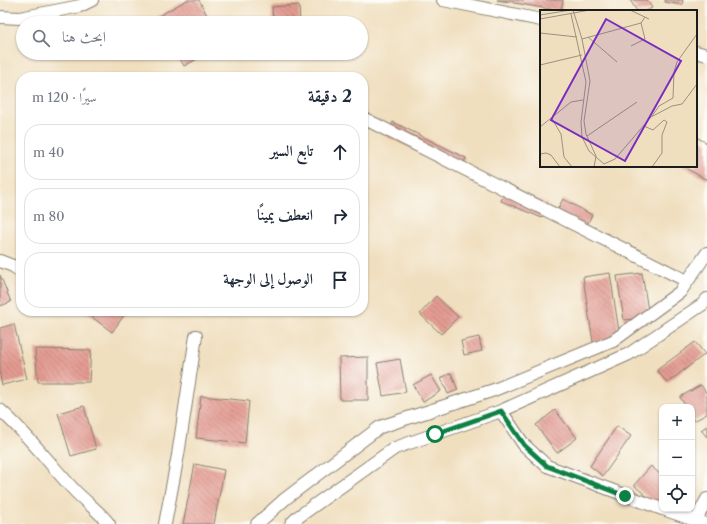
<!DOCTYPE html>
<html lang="ar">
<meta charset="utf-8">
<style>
:root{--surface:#fff;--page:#f2f2f3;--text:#1f2937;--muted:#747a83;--line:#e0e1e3}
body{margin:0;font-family:"Libre Caslon Text",Amiri,serif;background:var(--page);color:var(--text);direction:rtl}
.controls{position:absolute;right:12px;bottom:12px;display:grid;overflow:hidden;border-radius:8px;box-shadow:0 1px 3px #0004}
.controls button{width:36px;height:36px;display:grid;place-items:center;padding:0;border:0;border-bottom:1px solid var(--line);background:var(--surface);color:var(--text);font:20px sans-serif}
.stop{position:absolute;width:12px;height:12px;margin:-9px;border:3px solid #0b8043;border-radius:50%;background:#fff}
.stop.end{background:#0b8043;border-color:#fff;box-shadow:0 1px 4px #0008}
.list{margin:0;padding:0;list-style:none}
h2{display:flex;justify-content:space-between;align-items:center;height:52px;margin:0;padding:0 16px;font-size:17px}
h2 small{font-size:13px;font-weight:400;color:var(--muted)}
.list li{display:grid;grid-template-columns:26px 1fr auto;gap:12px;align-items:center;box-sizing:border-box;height:56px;margin:0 8px 8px;padding:0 8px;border:1px solid var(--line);border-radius:16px}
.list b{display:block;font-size:15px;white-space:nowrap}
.list em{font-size:13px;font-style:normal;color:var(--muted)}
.icon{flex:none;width:22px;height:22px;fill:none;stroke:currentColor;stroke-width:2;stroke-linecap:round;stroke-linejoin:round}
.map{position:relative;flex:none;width:707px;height:524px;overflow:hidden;direction:ltr}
.search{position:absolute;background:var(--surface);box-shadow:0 1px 3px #0004;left:16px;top:16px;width:352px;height:44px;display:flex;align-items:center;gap:10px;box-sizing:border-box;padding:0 14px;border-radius:22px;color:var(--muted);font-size:15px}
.panel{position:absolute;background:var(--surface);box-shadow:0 1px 3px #0004;left:16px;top:72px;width:352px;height:244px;border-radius:16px;direction:rtl}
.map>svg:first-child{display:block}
.building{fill:url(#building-back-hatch)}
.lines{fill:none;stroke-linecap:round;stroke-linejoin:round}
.minor-casing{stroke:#867e6e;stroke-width:14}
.minor{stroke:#fff;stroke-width:12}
.route{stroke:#0b8043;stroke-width:5}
.inset-road{fill:none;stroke:#9b917e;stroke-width:1}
.view{fill:#7b2cbf;fill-opacity:0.15;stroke:#7b2cbf;stroke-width:2}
.inset-edge{fill:none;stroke:#1c1c1c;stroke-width:2}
</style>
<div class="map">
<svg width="707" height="524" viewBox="0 0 707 524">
<defs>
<pattern id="building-back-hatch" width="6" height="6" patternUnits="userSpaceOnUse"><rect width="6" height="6" fill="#e39b92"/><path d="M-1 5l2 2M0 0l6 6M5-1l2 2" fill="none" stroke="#b77e76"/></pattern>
</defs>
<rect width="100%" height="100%" fill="#fdfcf7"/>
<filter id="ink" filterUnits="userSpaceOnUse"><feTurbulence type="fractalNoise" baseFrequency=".025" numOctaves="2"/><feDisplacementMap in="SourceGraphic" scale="8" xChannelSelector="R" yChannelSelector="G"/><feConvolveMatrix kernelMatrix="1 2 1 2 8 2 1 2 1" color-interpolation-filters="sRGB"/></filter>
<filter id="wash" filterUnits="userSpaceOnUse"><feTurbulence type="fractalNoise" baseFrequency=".012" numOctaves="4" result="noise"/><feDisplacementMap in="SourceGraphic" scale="16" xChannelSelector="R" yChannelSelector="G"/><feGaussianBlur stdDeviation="0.9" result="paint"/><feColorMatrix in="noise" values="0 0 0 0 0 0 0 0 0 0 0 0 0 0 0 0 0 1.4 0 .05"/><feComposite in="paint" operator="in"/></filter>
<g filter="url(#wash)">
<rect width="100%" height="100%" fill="#f0dfbf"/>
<g id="blocks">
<g class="building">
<polygon points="187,0 199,0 211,23 161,23 157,17"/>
<polygon points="497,0 563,0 561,11"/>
<polygon points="630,0 647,0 652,8 646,11 637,11"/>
<polygon points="665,0 683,0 682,5 665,2"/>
<polygon points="299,5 300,23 273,23 272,7"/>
<polygon points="177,53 208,53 184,66"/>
<polygon points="393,122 466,158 459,172 386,136"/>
<polygon points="696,137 707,143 707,180 682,166 696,166"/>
<polygon points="507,187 547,204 542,218 501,201"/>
<polygon points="563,199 592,215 584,230 555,214"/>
<polygon points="610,273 620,338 593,342 583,277"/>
<polygon points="642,273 649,317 624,320 617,276"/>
<polygon points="0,275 11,302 0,306"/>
<polygon points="436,296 458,317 441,334 420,314"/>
<polygon points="84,311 120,311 125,314 112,332"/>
<polygon points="14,324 27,379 2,385 0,375 0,328"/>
<polygon points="479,337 482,351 464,355 461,341"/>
<polygon points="695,342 705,354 667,383 657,370"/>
<polygon points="35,349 91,350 89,382 38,382"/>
<polygon points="368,357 368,400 340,400 339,358"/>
<polygon points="400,359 406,392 383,396 377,363"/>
<polygon points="451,373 458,390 448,394 441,378"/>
<polygon points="431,375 441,391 423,402 413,385"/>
<polygon points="701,385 707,394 707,414 694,421 692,418 692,407 686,407 680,397"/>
<polygon points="201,396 249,401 245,443 196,438"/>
<polygon points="84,406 96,449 71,456 58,413"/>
<polygon points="555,410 577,438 557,453 536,425"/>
<polygon points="617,426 631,436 603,476 590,466"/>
<polygon points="707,426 707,437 701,430"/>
<polygon points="195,464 224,470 214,524 183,524"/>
<polygon points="651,466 662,476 662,509 671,518 634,485"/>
</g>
</g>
</g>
<g filter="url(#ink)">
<use href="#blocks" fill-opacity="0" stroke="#867e6e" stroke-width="1"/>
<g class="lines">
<g class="minor-casing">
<g id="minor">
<polyline points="443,0 541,20"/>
<polyline points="0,17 20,18 80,6 92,0"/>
<polyline points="696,52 707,55"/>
<polyline points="363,118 687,281"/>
<polyline points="0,261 13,266 21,272"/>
<path d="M 0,410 C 29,435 50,465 76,492 C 87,503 100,512 109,524"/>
<polyline points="501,411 524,445 547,466 662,509"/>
<polyline points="663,509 706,524"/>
<polyline points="696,520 707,499"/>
<polyline points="165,524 178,455 196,336"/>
<polyline points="257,524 285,499 380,427 494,390 613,341 680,292 707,253"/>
<polyline points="291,524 298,517 395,448 501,411 629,354 703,304 707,299"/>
</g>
</g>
<use href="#minor" class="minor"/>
</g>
</g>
<g class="lines" filter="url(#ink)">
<polyline class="route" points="435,434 501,411 524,445 547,466 625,496"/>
</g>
<g transform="translate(540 10)">
<rect width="157" height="157" fill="#f0dfbf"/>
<path class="inset-road" d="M 33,0 L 42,29 L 50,71 L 44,111 L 46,124 L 56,146 L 54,157M 90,0 L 109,9M 31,4 L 46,72 L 41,112 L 42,127 L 49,141 L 64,154 L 75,149 L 111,107 L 132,96 L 142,94 L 157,74M 0,5 L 31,0M 0,9 L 50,0M 0,23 L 37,27M 48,27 L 77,52M 42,29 L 101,13M 91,36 L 105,29 L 101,13 L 105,7M 0,55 L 42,45M 112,106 L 119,96 L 133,88 L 134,62 L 137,52 L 157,24M 12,109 L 21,124 L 24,147 L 32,157M 104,116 L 113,120 L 124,110 L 127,112 L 122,125 L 122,143 L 112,157M 0,117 L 31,92 L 43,90M 47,126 L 97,92M 0,144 L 6,143 L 11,145 L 20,157"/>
<path class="view" d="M 66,9 L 141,51 L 85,151 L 11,110 Z"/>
<rect width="157" height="157" class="inset-edge"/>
</g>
</svg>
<div class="controls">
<button>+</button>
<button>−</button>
<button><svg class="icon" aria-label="locate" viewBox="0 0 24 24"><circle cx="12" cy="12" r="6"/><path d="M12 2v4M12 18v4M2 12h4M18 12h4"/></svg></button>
</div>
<div class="stop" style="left:435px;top:434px"></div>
<div class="stop end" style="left:625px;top:496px"></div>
<div class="search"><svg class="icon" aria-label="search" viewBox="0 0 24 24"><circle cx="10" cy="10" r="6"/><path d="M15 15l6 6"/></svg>ابحث هنا</div>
<section class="panel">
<h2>2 دقيقة<small>سيرًا · 120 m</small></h2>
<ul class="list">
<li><svg class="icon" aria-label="ahead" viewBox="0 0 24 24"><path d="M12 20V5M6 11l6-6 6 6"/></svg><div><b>تابع السير</b></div><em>40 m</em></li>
<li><svg class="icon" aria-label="right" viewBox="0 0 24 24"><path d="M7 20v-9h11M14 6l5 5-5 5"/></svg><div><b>انعطف يمينًا</b></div><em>80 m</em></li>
<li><svg class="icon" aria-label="arrive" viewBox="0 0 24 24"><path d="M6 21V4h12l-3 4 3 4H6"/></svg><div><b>الوصول إلى الوجهة</b></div></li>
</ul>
</section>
</div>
